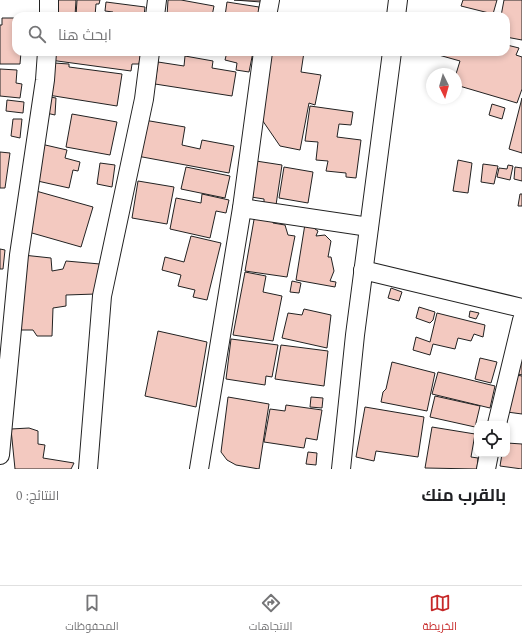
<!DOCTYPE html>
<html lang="ar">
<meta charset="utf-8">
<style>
:root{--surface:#fff;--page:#f6f6f6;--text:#202124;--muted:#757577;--line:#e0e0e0;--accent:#c62828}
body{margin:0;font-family:Spectral,Cairo,serif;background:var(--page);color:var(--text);direction:rtl}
.controls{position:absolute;right:12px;bottom:12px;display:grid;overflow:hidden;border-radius:8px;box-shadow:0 2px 6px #0003}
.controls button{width:36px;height:36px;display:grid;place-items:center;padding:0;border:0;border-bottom:1px solid var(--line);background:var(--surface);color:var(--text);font:20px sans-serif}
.compass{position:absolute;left:426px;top:68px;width:36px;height:36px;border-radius:50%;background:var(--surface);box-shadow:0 2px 6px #0003;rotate:175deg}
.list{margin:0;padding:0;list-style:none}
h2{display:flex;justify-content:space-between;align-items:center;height:52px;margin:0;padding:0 16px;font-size:17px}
h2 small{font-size:13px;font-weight:400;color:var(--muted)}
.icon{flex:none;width:22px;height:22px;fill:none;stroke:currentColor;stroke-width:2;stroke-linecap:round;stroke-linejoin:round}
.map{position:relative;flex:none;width:522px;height:469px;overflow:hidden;direction:ltr}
.search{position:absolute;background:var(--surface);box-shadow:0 2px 6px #0003;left:12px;right:12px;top:12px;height:44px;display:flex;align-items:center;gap:10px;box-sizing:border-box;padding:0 14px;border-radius:12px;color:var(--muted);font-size:15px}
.sheet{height:116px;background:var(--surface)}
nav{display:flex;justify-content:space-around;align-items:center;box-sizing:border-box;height:56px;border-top:1px solid var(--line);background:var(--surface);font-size:11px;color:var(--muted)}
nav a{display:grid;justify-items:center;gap:2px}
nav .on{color:var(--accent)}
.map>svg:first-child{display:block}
.building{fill:#f3c9c0;stroke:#222}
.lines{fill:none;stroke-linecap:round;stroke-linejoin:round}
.minor-casing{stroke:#222;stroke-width:20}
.minor{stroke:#fff;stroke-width:18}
</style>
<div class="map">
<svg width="522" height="469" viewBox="0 0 522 469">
<rect width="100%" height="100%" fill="#fff"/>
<g class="building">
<polygon points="52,0 76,0 75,16 51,16"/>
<polygon points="77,0 100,0 99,4 96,4 95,16 76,16"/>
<polygon points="168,0 181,0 214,6 212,16 167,16"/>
<polygon points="234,0 262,0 261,2"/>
<polygon points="463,0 497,0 493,14 461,6"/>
<polygon points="504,0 522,0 522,40 506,37 506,16 501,16"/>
<polygon points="106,2 145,7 144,16 112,16 113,12 105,11"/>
<polygon points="227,2 259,7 258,16 225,16"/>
<polygon points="2,18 16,18 16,52 21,52 20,64 0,64 0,25 2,25"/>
<polygon points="507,45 519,48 516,55 522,57 522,89 517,103 456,85 456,74 460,61 428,52 506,52"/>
<polygon points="50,52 141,52 139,64 132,64 131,71 50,60"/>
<polygon points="227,52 253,52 249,72 236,70 237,63 225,60"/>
<polygon points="267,52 304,52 301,72 321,75 315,105 309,103 300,150 280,146 256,111"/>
<polygon points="185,56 213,61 212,68 236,72 232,96 155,84 158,62 184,66"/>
<polygon points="54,63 69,64 69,67 122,74 117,106 48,95"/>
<polygon points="0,69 17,70 16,83 22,84 20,98 0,96"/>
<polygon points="44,96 56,98 55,115 42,112"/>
<polygon points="522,98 522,153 509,149"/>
<polygon points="7,100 24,102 23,113 6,111"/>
<polygon points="492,104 505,108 502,119 489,115"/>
<polygon points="310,106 353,112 351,125 339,124 337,137 361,140 356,178 346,177 346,173 326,171 328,161 316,160 318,142 305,141"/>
<polygon points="72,114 117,122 110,155 66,147"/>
<polygon points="13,119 22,119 20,138 11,136"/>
<polygon points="144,120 185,127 182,145 200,149 202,140 234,146 229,173 137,156"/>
<polygon points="41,144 67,150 65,158 80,162 78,171 73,170 69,188 33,180"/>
<polygon points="0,152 10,153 5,188 0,188"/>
<polygon points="458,160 472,163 468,193 453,191"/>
<polygon points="256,161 282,165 276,205 264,203 264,199 251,197"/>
<polygon points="100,163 115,165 112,187 97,184"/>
<polygon points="483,164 498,166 494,184 481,182"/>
<polygon points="508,165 513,166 510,180 497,177 499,168 507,169"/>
<polygon points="186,167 230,176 225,198 181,189"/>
<polygon points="284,167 313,172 308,203 279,198"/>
<polygon points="515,167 522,168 522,181 514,179"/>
<polygon points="138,181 174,187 167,224 132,218"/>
<polygon points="36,191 93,207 81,247 25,231"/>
<polygon points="202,194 229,200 226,213 216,211 210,238 170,229 176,198 201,203"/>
<polygon points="520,194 522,194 522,206 518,206"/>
<polygon points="255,214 273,217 273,223 285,225 288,235 295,236 287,277 245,271"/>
<polygon points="305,224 316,225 315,229 318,231 316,236 325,235 331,241 328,257 331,257 334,271 330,281 336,282 335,287 296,280"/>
<polygon points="191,236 221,243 207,300 193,297 195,290 178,286 181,275 162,270 165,257 184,262"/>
<polygon points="0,249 5,250 3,269 0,269"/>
<polygon points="23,255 51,258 52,271 63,269 66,261 100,264 96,294 66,295 66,306 53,308 52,336 37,336 33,330 17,330"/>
<polygon points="245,272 266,276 263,292 282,296 273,341 233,335"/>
<polygon points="292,281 301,283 299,293 290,292"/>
<polygon points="391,288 402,292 399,301 388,298"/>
<polygon points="419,307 435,312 433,320 430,323 416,318"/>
<polygon points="304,309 331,315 327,348 282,338 288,313 302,315"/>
<polygon points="470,311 479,313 476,319 469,317"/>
<polygon points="437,313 485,325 483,337 474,334 471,341 458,338 455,349 433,344 430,355 413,350 416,337 430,342"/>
<polygon points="158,331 207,342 196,407 145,396"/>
<polygon points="231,339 278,345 272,377 266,376 265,385 226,379"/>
<polygon points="281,345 328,351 324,386 275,379"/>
<polygon points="522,354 522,375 518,374"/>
<polygon points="480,358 497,362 491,383 475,379"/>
<polygon points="392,362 435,373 427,411 381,402 383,392 386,389"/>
<polygon points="438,372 495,386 490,408 432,394"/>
<polygon points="516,375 522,376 522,414 507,412"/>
<polygon points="435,396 480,406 475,427 430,417"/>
<polygon points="228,397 269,404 259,469 236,465 227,460 221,452"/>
<polygon points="311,397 323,398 322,408 310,407"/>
<polygon points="286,405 322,410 317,440 306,438 304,448 264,442 270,409 285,411"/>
<polygon points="365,407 424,417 418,457 376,451 374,461 356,457"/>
<polygon points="432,427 475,434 471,457 478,458 477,469 425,468"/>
<polygon points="29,428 38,431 38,444 45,445 43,458 74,463 71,469 15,469 11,429"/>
<polygon points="507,443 522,444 522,469 500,466 502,454 507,454"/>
<polygon points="308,452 317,453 316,465 306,464"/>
</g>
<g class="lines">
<g class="minor-casing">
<g id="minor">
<polyline points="49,16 49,0"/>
<polyline points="155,16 157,0"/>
<polyline points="267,16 270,0"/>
<polyline points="396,16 398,0"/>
<polyline points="242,208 369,227"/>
<polyline points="363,270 522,308"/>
<polyline points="497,424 522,320"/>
<polyline points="0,455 19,255 45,80 47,52"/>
<polyline points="88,469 102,296 144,99 150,52"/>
<polyline points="199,469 242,208 263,52"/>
<polyline points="341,469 355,335 392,52"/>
<polyline points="486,469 489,454"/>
</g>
</g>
<use href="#minor" class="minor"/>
</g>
</svg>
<div class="controls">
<button><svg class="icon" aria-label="locate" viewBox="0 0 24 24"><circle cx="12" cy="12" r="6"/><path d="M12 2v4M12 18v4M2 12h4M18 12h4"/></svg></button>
</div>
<svg class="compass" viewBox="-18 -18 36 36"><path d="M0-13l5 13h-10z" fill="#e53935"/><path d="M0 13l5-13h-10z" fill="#757577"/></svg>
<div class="search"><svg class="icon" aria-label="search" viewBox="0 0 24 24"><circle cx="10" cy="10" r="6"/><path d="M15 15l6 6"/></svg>ابحث هنا</div>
</div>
<section class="sheet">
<h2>بالقرب منك<small>النتائج: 0</small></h2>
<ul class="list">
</ul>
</section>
<nav>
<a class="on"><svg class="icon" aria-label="map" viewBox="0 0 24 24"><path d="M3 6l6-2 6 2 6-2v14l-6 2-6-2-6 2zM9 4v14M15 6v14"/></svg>الخريطة</a>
<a><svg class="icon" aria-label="directions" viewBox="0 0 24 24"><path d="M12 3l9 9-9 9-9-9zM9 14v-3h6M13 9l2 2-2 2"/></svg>الاتجاهات</a>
<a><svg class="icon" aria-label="saved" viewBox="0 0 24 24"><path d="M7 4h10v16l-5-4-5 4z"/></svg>المحفوظات</a>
</nav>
